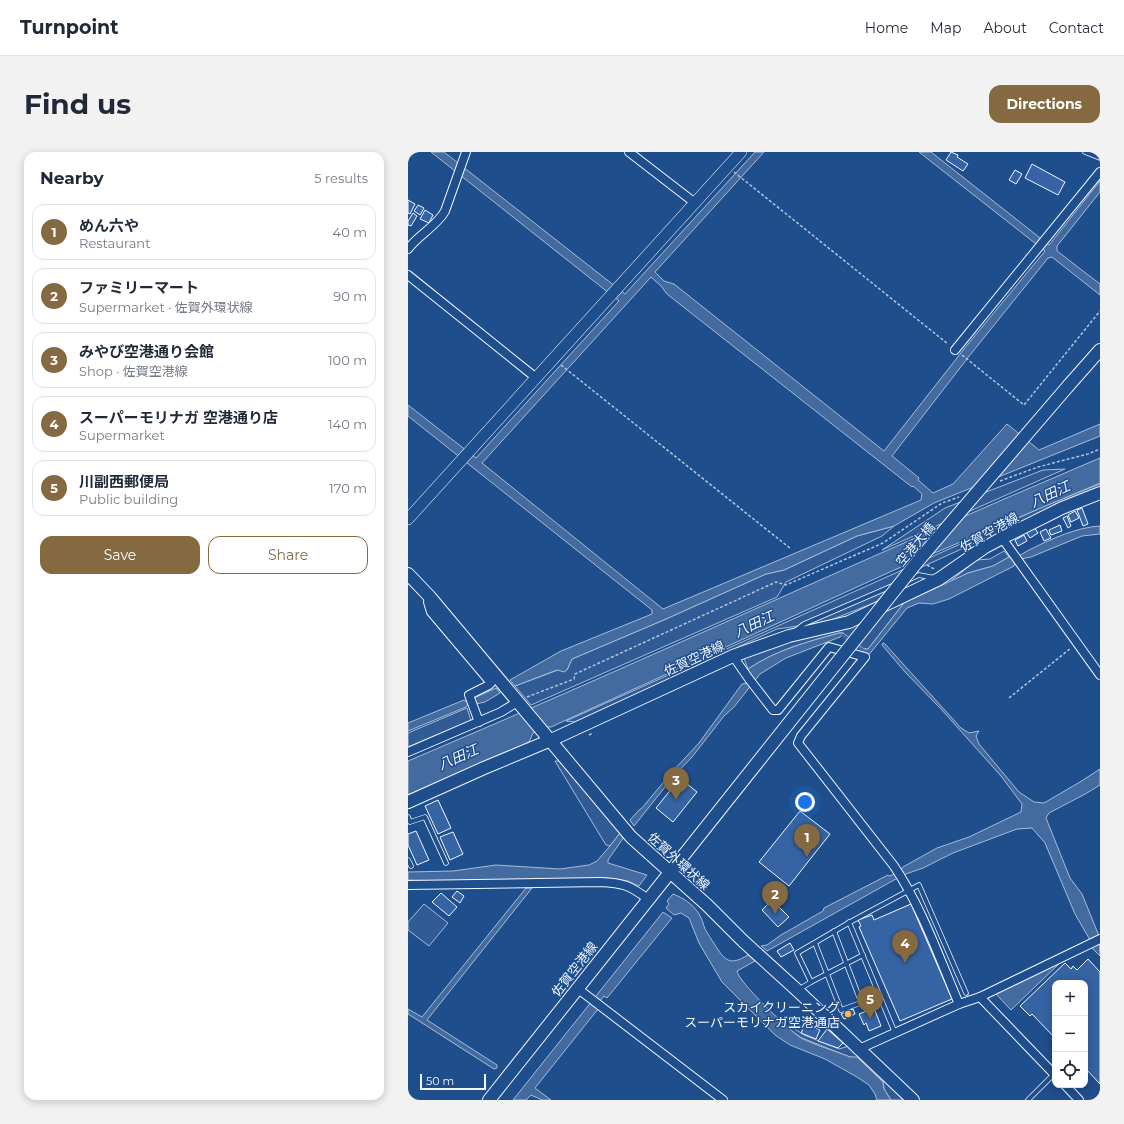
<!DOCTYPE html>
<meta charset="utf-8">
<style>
:root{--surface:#fff;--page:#f2f2f3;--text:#1f2937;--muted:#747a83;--line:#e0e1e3;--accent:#846941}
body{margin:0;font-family:Montserrat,"Noto Sans JP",sans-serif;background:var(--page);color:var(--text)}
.controls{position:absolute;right:12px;bottom:12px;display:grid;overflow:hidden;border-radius:8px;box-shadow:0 2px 10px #0003}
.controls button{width:36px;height:36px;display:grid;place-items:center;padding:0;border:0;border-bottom:1px solid var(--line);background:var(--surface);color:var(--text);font:20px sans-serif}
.scale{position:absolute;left:12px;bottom:10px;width:66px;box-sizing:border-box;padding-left:4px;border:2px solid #f2f6ff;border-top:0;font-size:11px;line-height:14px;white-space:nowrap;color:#f2f6ff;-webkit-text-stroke:3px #1f4e8c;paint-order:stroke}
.you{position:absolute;left:397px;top:650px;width:14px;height:14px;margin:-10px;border:3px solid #fff;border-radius:50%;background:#1a73e8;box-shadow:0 0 0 6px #1a73e833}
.badge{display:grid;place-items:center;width:26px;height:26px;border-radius:50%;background:var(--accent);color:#fff;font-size:13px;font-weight:700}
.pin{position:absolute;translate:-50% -33px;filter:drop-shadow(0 1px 2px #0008)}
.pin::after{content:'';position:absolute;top:21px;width:14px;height:12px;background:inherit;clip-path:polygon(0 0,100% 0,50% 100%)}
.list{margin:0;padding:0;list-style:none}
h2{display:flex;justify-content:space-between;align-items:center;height:52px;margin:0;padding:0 16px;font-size:17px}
h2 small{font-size:13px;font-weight:400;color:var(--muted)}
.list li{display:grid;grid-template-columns:26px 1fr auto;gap:12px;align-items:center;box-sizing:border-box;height:56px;margin:0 8px 8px;padding:0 8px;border:1px solid var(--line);border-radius:12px}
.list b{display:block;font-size:15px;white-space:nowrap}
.list p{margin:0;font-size:13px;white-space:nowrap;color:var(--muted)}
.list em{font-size:13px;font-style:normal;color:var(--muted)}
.actions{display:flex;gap:8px;padding:12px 16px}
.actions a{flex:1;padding:9px 0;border:1px solid var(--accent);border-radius:12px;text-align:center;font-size:14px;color:var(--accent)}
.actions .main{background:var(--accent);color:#fff}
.icon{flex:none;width:22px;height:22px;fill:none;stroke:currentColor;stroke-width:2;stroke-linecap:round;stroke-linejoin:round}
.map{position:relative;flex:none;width:692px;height:948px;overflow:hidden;border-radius:12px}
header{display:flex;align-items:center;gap:24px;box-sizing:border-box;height:56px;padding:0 20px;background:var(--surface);border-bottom:1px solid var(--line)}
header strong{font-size:19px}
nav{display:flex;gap:22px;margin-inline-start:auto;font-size:14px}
.intro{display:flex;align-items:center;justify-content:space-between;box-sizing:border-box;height:96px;padding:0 24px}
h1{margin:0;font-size:28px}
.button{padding:10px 18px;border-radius:12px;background:var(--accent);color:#fff;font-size:14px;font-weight:700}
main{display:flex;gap:24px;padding:0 24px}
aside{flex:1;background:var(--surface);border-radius:12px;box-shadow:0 2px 10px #0003}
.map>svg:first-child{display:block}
.green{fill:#305b95;stroke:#a8bbd7}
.water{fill:#446ba0;stroke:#a8bbd7;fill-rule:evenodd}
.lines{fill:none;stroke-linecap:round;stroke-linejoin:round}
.stream{stroke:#446ba0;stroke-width:2.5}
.building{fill:#3563a3;stroke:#f2f6ff}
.lane-casing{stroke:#f2f6ff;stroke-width:5.5}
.street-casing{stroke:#f2f6ff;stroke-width:10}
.secondary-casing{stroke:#f2f6ff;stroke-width:12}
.primary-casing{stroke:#f2f6ff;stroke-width:14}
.path{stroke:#b3c4dc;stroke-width:1.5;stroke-dasharray:3 2;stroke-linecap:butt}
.lane{stroke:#1f4e8c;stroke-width:4}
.street{stroke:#1f4e8c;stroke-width:8}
.secondary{stroke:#1f4e8c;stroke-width:11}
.primary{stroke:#1f4e8c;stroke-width:12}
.primary-bridge-casing{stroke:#f2f6ff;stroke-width:14;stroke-linecap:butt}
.primary-bridge{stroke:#1f4e8c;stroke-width:12}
.poi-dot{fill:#ffb74d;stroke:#1f4e8c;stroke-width:1.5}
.labels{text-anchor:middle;stroke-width:3;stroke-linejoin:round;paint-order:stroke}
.street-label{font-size:13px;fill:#f2f6ff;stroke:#1f4e8c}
.poi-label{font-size:13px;fill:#f2f6ff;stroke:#1f4e8c;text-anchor:end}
.water-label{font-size:14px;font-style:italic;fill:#f2f6ff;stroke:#1f4e8c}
</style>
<header>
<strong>Turnpoint</strong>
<nav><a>Home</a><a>Map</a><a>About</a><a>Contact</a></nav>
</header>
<div class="intro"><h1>Find us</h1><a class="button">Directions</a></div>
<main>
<aside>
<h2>Nearby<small>5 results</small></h2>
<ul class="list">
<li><span class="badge">1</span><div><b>めん六や</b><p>Restaurant</p></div><em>40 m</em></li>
<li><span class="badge">2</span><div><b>ファミリーマート</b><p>Supermarket · 佐賀外環状線</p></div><em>90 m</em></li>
<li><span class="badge">3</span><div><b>みやび空港通り会館</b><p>Shop · 佐賀空港線</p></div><em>100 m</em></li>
<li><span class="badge">4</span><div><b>スーパーモリナガ 空港通り店</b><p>Supermarket</p></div><em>140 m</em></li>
<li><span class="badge">5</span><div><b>川副西郵便局</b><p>Public building</p></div><em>170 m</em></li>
</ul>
<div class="actions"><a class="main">Save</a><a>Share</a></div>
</aside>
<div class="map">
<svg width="692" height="948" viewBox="0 0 692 948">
<rect width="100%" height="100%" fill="#1f4e8c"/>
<g class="green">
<polygon points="657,317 474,398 537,356 635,318"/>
<polygon points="692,332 692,336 639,358 492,425 468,450 418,470 369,477 167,570 158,569 637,354"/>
<polygon points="486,374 474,384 378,430 369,445 123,553 107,534 150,518 159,518 164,507 258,467 358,422 376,418 449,384"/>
<polygon points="596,399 601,405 585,414 560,421 540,431 569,408 582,407"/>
<path d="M 496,451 L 460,497 L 456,497 L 435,481 L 431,481 C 399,490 368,498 340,517 L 336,506 L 374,490 L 433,478 Z"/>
<polygon points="59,556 63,569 0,597 0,581"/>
<polygon points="147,609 151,609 212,681 202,694 198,693"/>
<polygon points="16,752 40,771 21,794 0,778 0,770"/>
<polygon points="384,875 396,883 431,897 441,894 495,948 483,948 476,937 475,930 449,906 442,905 394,886 382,878"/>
</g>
<g class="water">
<path d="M 23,0 L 36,0 L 217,142 L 347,0 L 356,0 L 247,120 L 256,129 L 266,132 L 476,299 L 556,197 L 637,99 L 511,0 L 523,0 L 641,93 L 692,29 L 692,40 L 649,94 L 649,99 L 692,132 L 692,143 L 644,105 L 640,106 L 562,203 L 484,304 L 511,326 L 510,328 L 525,341 L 545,332 L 599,272 L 631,298 L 692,272 L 692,284 L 526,351 L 486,374 L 449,384 L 376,418 L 358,422 L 258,467 L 164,507 L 159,518 L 156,520 L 149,518 L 107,534 L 102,528 L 153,499 L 244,462 L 244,458 L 0,264 L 0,253 L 68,306 L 211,149 ZM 243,125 L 253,134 L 259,142 L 504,335 L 505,334 L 514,342 L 513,348 L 255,457 L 74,311 Z"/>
<path d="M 692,306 L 692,331 L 484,419 L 143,575 L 140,575 L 125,581 L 121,590 L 0,643 L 0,609 C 232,511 460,404 692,306 Z"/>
<path d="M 692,374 L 692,382 L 674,384 L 623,405 L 613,407 L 607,411 L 606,414 L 541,447 L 525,452 L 511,451 L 499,456 L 459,505 L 453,500 L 456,497 L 460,497 L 496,451 L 560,421 L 585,414 L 601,405 L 604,407 C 611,405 616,400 623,397 C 643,387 670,375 692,374 Z"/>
<path d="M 431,481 L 435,481 L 432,485 L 378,506 L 352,522 L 326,555 L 316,564 L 284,605 L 265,625 L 226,674 L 222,668 L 231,658 L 234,656 L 264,620 L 291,591 L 334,532 L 340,531 L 340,517 C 368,498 399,490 431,481 Z"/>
<polygon points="475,491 477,492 553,576 561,581 571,579 568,584 571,592 611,640 626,650 636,651 672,630 692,617 692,633 679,641 641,661 638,666 662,726 674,742 691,784 692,804 685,797 682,788 667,762 637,691 624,676 609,677 545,701 515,716 495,723 359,799 353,794 359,793 373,783 415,759 416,756 480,723 482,724 491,720 495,715 529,696 561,685 613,660 614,652 593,624 533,557 497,520 474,493"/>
<polygon points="88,536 92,541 77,550 68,552 67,550 60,553 58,555 0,579 0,571 56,548 59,550 65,548 66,546"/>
<polygon points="212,681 216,685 200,708 200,711 239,723 231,734 220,729 201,726 39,729 0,728 0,720 45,719 88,713 152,717 181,713 189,709 202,694"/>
<polygon points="118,736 124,736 19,868 89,913 89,916 86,917 0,862 0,857 14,865"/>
<path d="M 265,742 C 275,746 285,752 291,762 C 294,766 295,772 297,777 C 300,782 303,787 307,793 C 317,809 322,814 340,803 L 347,809 L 329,819 C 331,831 382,879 393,886 C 407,893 427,899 442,905 L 449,905 L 475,930 L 476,937 L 483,948 L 469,948 L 467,942 L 461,933 L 449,925 L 417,907 L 382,893 L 367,883 L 314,830 L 291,791 L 281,766 L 273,761 L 266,763 L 258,756 L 261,752 L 259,749 Z"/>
<polygon points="255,760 264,766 199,846 196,844 187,855 190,857 127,936 143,948 134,948 123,943 118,948 105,948"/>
<polygon points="655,808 603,858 587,841"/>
</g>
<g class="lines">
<g class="stream">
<polyline points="434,483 441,489"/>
<polyline points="447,493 455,498"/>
</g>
</g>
<g class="building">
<polygon points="543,0 550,3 549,5 560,12 555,19 538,8"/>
<polygon points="624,12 657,30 650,43 617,26"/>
<polygon points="607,18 614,22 608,32 601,28"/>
<polygon points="0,48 7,52 2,62 0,61"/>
<polygon points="10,53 16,56 12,63 6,59"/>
<polygon points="17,58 25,63 21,71 12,67"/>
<polygon points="5,61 9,64 3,74 0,73 0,69"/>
<polygon points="674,356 680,372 675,374 669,358"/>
<polygon points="667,359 671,366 663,370 660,363"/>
<polygon points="659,364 663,374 660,376 655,366"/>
<polygon points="652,373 654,379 643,383 641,378"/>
<polygon points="626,375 630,381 622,386 618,380"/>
<polygon points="638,377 643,386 636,389 632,380"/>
<polygon points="616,383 619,389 610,394 607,388"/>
<polygon points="272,626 289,640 265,670 248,656"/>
<polygon points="30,648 43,676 30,682 17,654"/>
<polygon points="392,659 422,682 381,734 351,710"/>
<polygon points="8,679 21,708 9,713 0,693 0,682"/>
<polygon points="45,680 55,702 42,708 32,685"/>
<polygon points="49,739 56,744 52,751 44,745"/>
<polygon points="33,741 49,755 41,764 24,750"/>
<polygon points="364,748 381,765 370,775 354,758"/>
<polygon points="503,752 544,847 492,869 451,775 453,774 450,768 464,763 466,768"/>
<polygon points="382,791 386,798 373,805 369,799"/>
<polygon points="680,807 692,820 692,932 677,916 677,831 647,831 647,891 644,888 646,885 624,862 622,864 612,854 657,811 663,817 665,814 669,818"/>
<polygon points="466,856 473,874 461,879 458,871 456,873 451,862"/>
<polygon points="445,857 447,862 436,867 433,862"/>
<polygon points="397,872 412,878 408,887 393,881"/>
<polygon points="419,877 435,891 430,896 410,889"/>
</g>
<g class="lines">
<g class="lane-casing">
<g id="lane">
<polyline points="677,0 692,6"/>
<polyline points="500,428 511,423 526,426"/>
<polyline points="387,479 396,472 484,434"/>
<polyline points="0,665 2,670 17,665 38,711"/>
<polyline points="0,708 3,714"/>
<polyline points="441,770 487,881"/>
<polyline points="426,779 453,850"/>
<polyline points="407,791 433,858 472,844"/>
<polyline points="403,830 389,801 444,769 511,733 558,841"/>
<polyline points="390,838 403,830 455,803"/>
<polyline points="620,948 646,922"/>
</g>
</g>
<g class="street-casing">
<g id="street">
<polyline points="221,0 287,51"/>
<path d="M 0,97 C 10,83 29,74 37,59 L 58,0"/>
<polyline points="0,123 127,225"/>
<polyline points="547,198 692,20"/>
<polyline points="594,386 692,523"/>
<polyline points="22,445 20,450 23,460 83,531 81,533 61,543 71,570"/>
<path d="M 325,504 L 341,527 L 365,558 L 370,558 L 421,495 L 457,505 L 393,584 L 390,591 L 486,714 C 514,756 531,805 551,852"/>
<polyline points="0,600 93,560 106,552"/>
<path d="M 0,733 L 192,730 C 215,731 221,733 240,747"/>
<polyline points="169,836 315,948"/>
<polyline points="572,845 647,923"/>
<polyline points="451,897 551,852 572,845 692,787"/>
<polyline points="657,933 671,948"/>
</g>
</g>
<g class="secondary-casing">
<polyline id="secondary" points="0,367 333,0"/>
</g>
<g class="primary-casing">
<g id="primary">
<polyline points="661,233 692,198"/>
<polyline points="0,422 22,445 223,685 299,753 335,789 390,839 505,948"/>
<polyline points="0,650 76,616 143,588 325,504 381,484 441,470 531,427 577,395 594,386 654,356 692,341"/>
<polyline points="81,948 380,572"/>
</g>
</g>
<g class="path">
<polyline points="326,20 540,192"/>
<polyline points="554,203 616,253 692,159"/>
<polyline points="153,213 383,397"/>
<polyline points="592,329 630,315 680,302 692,297"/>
<polyline points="519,413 526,417"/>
<polyline points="119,545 166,527 167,522 368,430 378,433 475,391 534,351 551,345"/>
<polyline points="601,546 663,496"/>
<polyline points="181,583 185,581"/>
</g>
<use href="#lane" class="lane"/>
<use href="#street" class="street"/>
<use href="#secondary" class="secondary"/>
<use href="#primary" class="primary"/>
<g class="primary-bridge-casing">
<polyline id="primary-bridge" points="380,572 510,409 661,233"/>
</g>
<use href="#primary-bridge" class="primary-bridge"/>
</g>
<circle class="poi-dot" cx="440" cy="862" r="4"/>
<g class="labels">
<g class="street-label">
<text transform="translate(581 380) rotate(-30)" y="5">佐賀空港線</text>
<text transform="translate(507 392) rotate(-50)" y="5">空港大橋</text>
<text transform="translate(286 506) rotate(-25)" y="5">佐賀空港線</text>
<text transform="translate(271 709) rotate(42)" y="5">佐賀外環状線</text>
<text transform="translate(166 817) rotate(-52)" y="5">佐賀空港線</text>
</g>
<g class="poi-label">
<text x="432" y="860">スカイクリーニング<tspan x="432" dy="15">スーパーモリナガ空港通店</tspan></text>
</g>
<g class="water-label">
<text transform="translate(642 342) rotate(-25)" y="5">八田江</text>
<text transform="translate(346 472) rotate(-25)" y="5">八田江</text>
<text transform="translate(50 605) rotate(-24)" y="5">八田江</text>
</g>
</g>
</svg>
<div class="controls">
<button>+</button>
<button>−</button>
<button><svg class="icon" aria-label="locate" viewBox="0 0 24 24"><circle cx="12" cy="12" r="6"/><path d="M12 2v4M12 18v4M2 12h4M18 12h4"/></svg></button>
</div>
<div class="scale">50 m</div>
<div class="you"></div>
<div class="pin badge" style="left:399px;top:705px">1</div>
<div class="pin badge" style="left:367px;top:762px">2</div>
<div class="pin badge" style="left:268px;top:648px">3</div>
<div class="pin badge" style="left:497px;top:811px">4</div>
<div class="pin badge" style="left:462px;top:867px">5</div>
</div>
</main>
